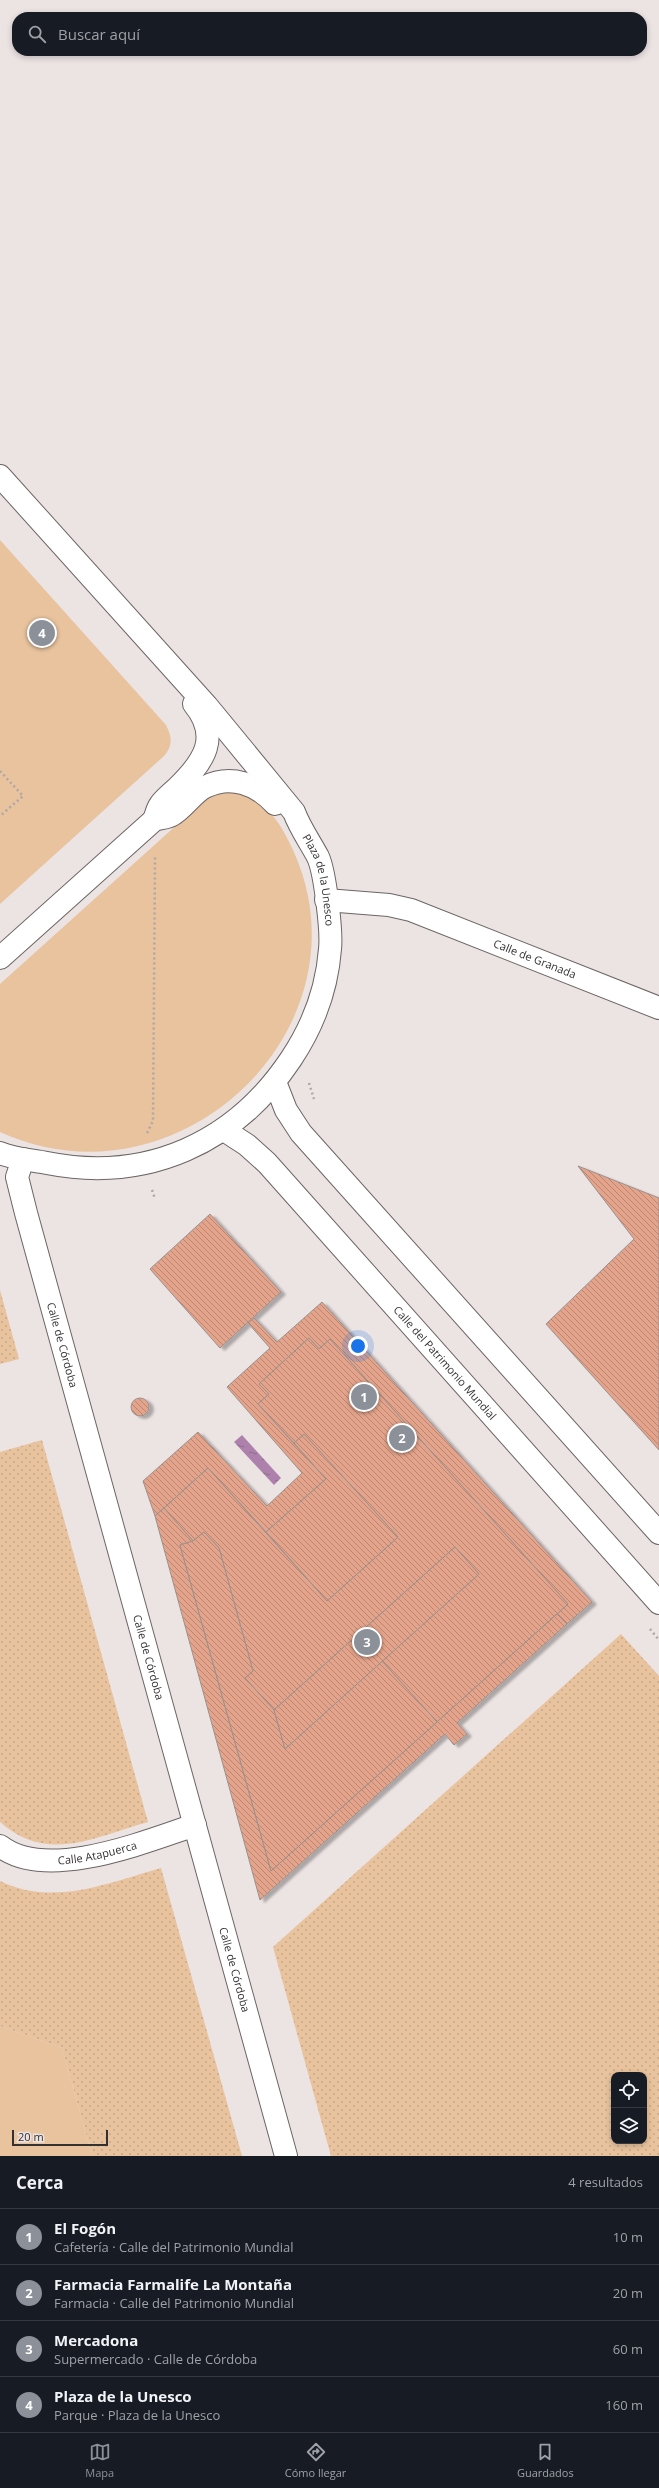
<!DOCTYPE html>
<html lang="es">
<meta charset="utf-8">
<style>
:root{--surface:#171b24;--page:#242831;--text:#f1f3f6;--muted:#9ea1a6;--line:#363941;--accent:#8c9099}
body{margin:0;font-family:"Open Sans",sans-serif;background:var(--page);color:var(--text)}
.controls{position:absolute;right:12px;bottom:12px;display:grid;overflow:hidden;border-radius:8px;box-shadow:0 2px 6px #0003}
.controls button{width:36px;height:36px;display:grid;place-items:center;padding:0;border:0;border-bottom:1px solid var(--line);background:var(--surface);color:var(--text);font:20px sans-serif}
.scale{position:absolute;left:12px;bottom:10px;width:96px;box-sizing:border-box;padding-left:4px;border:2px solid #343131;border-top:0;font-size:11px;line-height:14px;white-space:nowrap;color:#343131;-webkit-text-stroke:3px #ece3e3;paint-order:stroke}
.you{position:absolute;left:358px;top:1346px;width:14px;height:14px;margin:-10px;border:3px solid #fff;border-radius:50%;background:#1a73e8;box-shadow:0 0 0 6px #1a73e833}
.badge{display:grid;place-items:center;width:26px;height:26px;border-radius:50%;background:var(--accent);color:#fff;font-size:13px;font-weight:700}
.pin{position:absolute;translate:-50% -50%;border:2px solid #fff;box-shadow:0 1px 4px #0006}
.list{margin:0;padding:0;list-style:none}
h2{display:flex;justify-content:space-between;align-items:center;height:52px;margin:0;padding:0 16px;font-size:17px}
h2 small{font-size:13px;font-weight:400;color:var(--muted)}
.list li{display:grid;grid-template-columns:26px 1fr auto;gap:12px;align-items:center;box-sizing:border-box;height:56px;padding:0 16px;border-top:1px solid var(--line)}
.list b{display:block;font-size:15px;white-space:nowrap}
.list p{margin:0;font-size:13px;white-space:nowrap;color:var(--muted)}
.list em{font-size:13px;font-style:normal;color:var(--muted)}
.icon{flex:none;width:22px;height:22px;fill:none;stroke:currentColor;stroke-width:2;stroke-linecap:round;stroke-linejoin:round}
.map{position:relative;flex:none;width:659px;height:2156px;overflow:hidden}
.search{position:absolute;background:var(--surface);box-shadow:0 2px 6px #0003;left:12px;right:12px;top:12px;height:44px;display:flex;align-items:center;gap:10px;box-sizing:border-box;padding:0 14px;border-radius:16px;color:var(--muted);font-size:15px}
.sheet{height:276px;background:var(--surface)}
nav{display:flex;justify-content:space-around;align-items:center;box-sizing:border-box;height:56px;border-top:1px solid var(--line);background:var(--surface);font-size:11px;color:var(--muted)}
nav a{display:grid;justify-items:center;gap:2px}
nav .on{color:var(--accent)}
.map>svg:first-child{display:block}
.grass{fill:url(#grass-dots);fill-rule:evenodd}
.green{fill:#e8c39d}
.water{fill:url(#water-ripples)}
.building{fill:url(#building-back-hatch);stroke:#99918e;filter:url(#shadow)}
.lines{fill:none;stroke-linecap:round;stroke-linejoin:round}
.minor-casing{stroke:#6d6565;stroke-width:24}
.path{stroke:#ada7a7;stroke-width:2.5;stroke-dasharray:2 3;stroke-linecap:butt}
.minor{stroke:#fff;stroke-width:22}
.labels{text-anchor:middle;stroke-width:3;stroke-linejoin:round;paint-order:stroke}
.street-label{font-size:11px;fill:#343131;stroke:#ece3e3}
</style>
<div class="map">
<svg width="659" height="2156" viewBox="0 0 659 2156">
<defs>
<pattern id="grass-dots" width="8" height="8" patternUnits="userSpaceOnUse"><rect width="8" height="8" fill="#e8c39d"/><path d="M2 2h.1M6 6h.1" fill="none" stroke="#c8a888" stroke-width="1.8" stroke-linecap="round"/></pattern>
<pattern id="water-ripples" width="26" height="14" patternUnits="userSpaceOnUse"><rect width="26" height="14" fill="#ae81ad"/><path d="M2 4q2-2 4 0t4 0M15 11q2-2 4 0t4 0" fill="none" stroke="#8e6a8d"/></pattern>
<pattern id="building-back-hatch" width="6" height="6" patternUnits="userSpaceOnUse"><rect width="6" height="6" fill="#e4a48b"/><path d="M-1 5l2 2M0 0l6 6M5-1l2 2" fill="none" stroke="#ba8672"/></pattern>
<filter id="shadow"><feDropShadow dx="4.5" dy="2.5" stdDeviation="1" flood-color="#0004"/></filter>
</defs>
<rect width="100%" height="100%" fill="#ece3e3"/>
<g class="grass">
<polygon points="0,1290 19,1359 0,1364"/>
<path d="M 42,1440 L 148,1822 C 95,1837 47,1864 0,1822 L 0,1452 Z"/>
<path d="M 621,1634 L 659,1676 L 659,2156 L 331,2156 L 273,1947 ZM 614,2075 L 644,2075 L 644,2141 L 614,2141 Z"/>
<path d="M 161,1868 L 242,2156 L 92,2156 L 62,2048 L 0,2026 L 0,1881 C 53,1907 108,1883 161,1868 Z"/>
</g>
<g class="green">
<path d="M 0,540 L 166,725 C 172,737 173,745 164,756 L 0,904 Z"/>
<path d="M 228,792 C 256,792 274,813 286,836 C 384,1016 184,1216 0,1132 L 0,984 L 200,804 L 213,796 Z"/>
<polygon points="0,2026 62,2048 92,2156 0,2156"/>
</g>
<polygon class="water" points="242,1435 281,1478 274,1485 234,1442"/>
<g class="building">
<polygon points="578,1166 659,1198 659,1450 546,1324 634,1239"/>
<polygon points="210,1214 281,1292 220,1348 150,1269"/>
<polygon points="322,1302 592,1602 567,1624 557,1614 568,1604 330,1339 319,1349 309,1338 259,1384 269,1394 258,1404 326,1479 266,1532 208,1468 155,1516 143,1481 198,1432 267,1506 302,1473 227,1387 270,1348 248,1323 254,1318 277,1342"/>
<polygon points="309,1338 319,1349 330,1339 568,1604 437,1722 382,1661 479,1574 455,1547 274,1710 245,1678 253,1671 219,1548 204,1532 193,1541 164,1508 208,1468 327,1601 398,1537 304,1434 294,1443 258,1404 269,1394 259,1384"/>
<circle cx="140" cy="1407" r="9"/>
<polygon points="304,1434 398,1537 327,1601 266,1532 326,1479 294,1443"/>
<polygon points="164,1508 193,1541 180,1545 271,1871 557,1614 567,1624 457,1723 467,1734 454,1745 445,1734 260,1900 155,1516"/>
<polygon points="204,1532 219,1548 253,1671 245,1678 274,1710 285,1749 382,1661 437,1722 271,1871 180,1545 193,1541"/>
<polygon points="455,1547 479,1574 285,1749 274,1710"/>
</g>
<g class="lines">
<g class="minor-casing">
<g id="minor">
<path id="s1" d="M 0,476 L 207,706 L 294,812 C 300,828 310,842 318,857 C 325,872 332,932 330,949 C 327,989 313,1026 291,1059 C 235,1143 147,1183 47,1163 C 32,1160 14,1159 0,1153"/>
<path d="M 154,820 C 156,815 157,809 160,805 C 164,799 172,793 177,788 C 204,762 221,737 194,704"/>
<path id="s2" d="M 326,900 L 389,905 L 411,910 L 659,1008"/>
<path d="M 0,958 L 154,820 C 160,818 167,818 172,815 C 184,808 193,793 205,787 C 231,774 257,784 275,804"/>
<polyline points="275,1082 286,1110 301,1133 659,1533"/>
<path id="s3" d="M 224,1130 L 247,1145 L 267,1163 L 659,1603"/>
<path id="s4" d="M 23,1159 L 17,1177 L 26,1213 L 286,2156"/>
<path id="s5" d="M 0,1846 C 46,1882 144,1842 195,1825"/>
</g>
</g>
<g class="path">
<polyline points="0,771 23,796 0,816"/>
<polyline points="309,1083 314,1099"/>
<polyline points="147,1133 153,1121 155,857"/>
<polyline points="152,1190 155,1199"/>
<polyline points="650,1629 659,1640"/>
</g>
<use href="#minor" class="minor"/>
</g>
<g class="labels">
<g class="street-label">
<text dy="4" stroke="none"><textPath href="#s1" startOffset="520">Plaza de la Unesco</textPath></text>
<text dy="4" stroke="none"><textPath href="#s2" startOffset="219">Calle de Granada</textPath></text>
<text dy="4" stroke="none"><textPath href="#s4" startOffset="193">Calle de Córdoba</textPath></text>
<text dy="4" stroke="none"><textPath href="#s3" startOffset="322">Calle del Patrimonio Mundial</textPath></text>
<text dy="4" stroke="none"><textPath href="#s4" startOffset="517">Calle de Córdoba</textPath></text>
<text dy="4" stroke="none"><textPath href="#s5" startOffset="101">Calle Atapuerca</textPath></text>
<text dy="4" stroke="none"><textPath href="#s4" startOffset="841">Calle de Córdoba</textPath></text>
</g>
</g>
</svg>
<div class="controls">
<button><svg class="icon" aria-label="locate" viewBox="0 0 24 24"><circle cx="12" cy="12" r="6"/><path d="M12 2v4M12 18v4M2 12h4M18 12h4"/></svg></button>
<button><svg class="icon" aria-label="layers" viewBox="0 0 24 24"><path d="M12 4l9 5-9 5-9-5zM3 14l9 5 9-5"/></svg></button>
</div>
<div class="scale">20 m</div>
<div class="you"></div>
<div class="pin badge" style="left:364px;top:1397px">1</div>
<div class="pin badge" style="left:402px;top:1438px">2</div>
<div class="pin badge" style="left:367px;top:1642px">3</div>
<div class="pin badge" style="left:42px;top:633px">4</div>
<div class="search"><svg class="icon" aria-label="search" viewBox="0 0 24 24"><circle cx="10" cy="10" r="6"/><path d="M15 15l6 6"/></svg>Buscar aquí</div>
</div>
<section class="sheet">
<h2>Cerca<small>4 resultados</small></h2>
<ul class="list">
<li><span class="badge">1</span><div><b>El Fogón</b><p>Cafetería · Calle del Patrimonio Mundial</p></div><em>10 m</em></li>
<li><span class="badge">2</span><div><b>Farmacia Farmalife La Montaña</b><p>Farmacia · Calle del Patrimonio Mundial</p></div><em>20 m</em></li>
<li><span class="badge">3</span><div><b>Mercadona</b><p>Supermercado · Calle de Córdoba</p></div><em>60 m</em></li>
<li><span class="badge">4</span><div><b>Plaza de la Unesco</b><p>Parque · Plaza de la Unesco</p></div><em>160 m</em></li>
</ul>
</section>
<nav>
<a class="on"><svg class="icon" aria-label="map" viewBox="0 0 24 24"><path d="M3 6l6-2 6 2 6-2v14l-6 2-6-2-6 2zM9 4v14M15 6v14"/></svg>Mapa</a>
<a><svg class="icon" aria-label="directions" viewBox="0 0 24 24"><path d="M12 3l9 9-9 9-9-9zM9 14v-3h6M13 9l2 2-2 2"/></svg>Cómo llegar</a>
<a><svg class="icon" aria-label="saved" viewBox="0 0 24 24"><path d="M7 4h10v16l-5-4-5 4z"/></svg>Guardados</a>
</nav>
